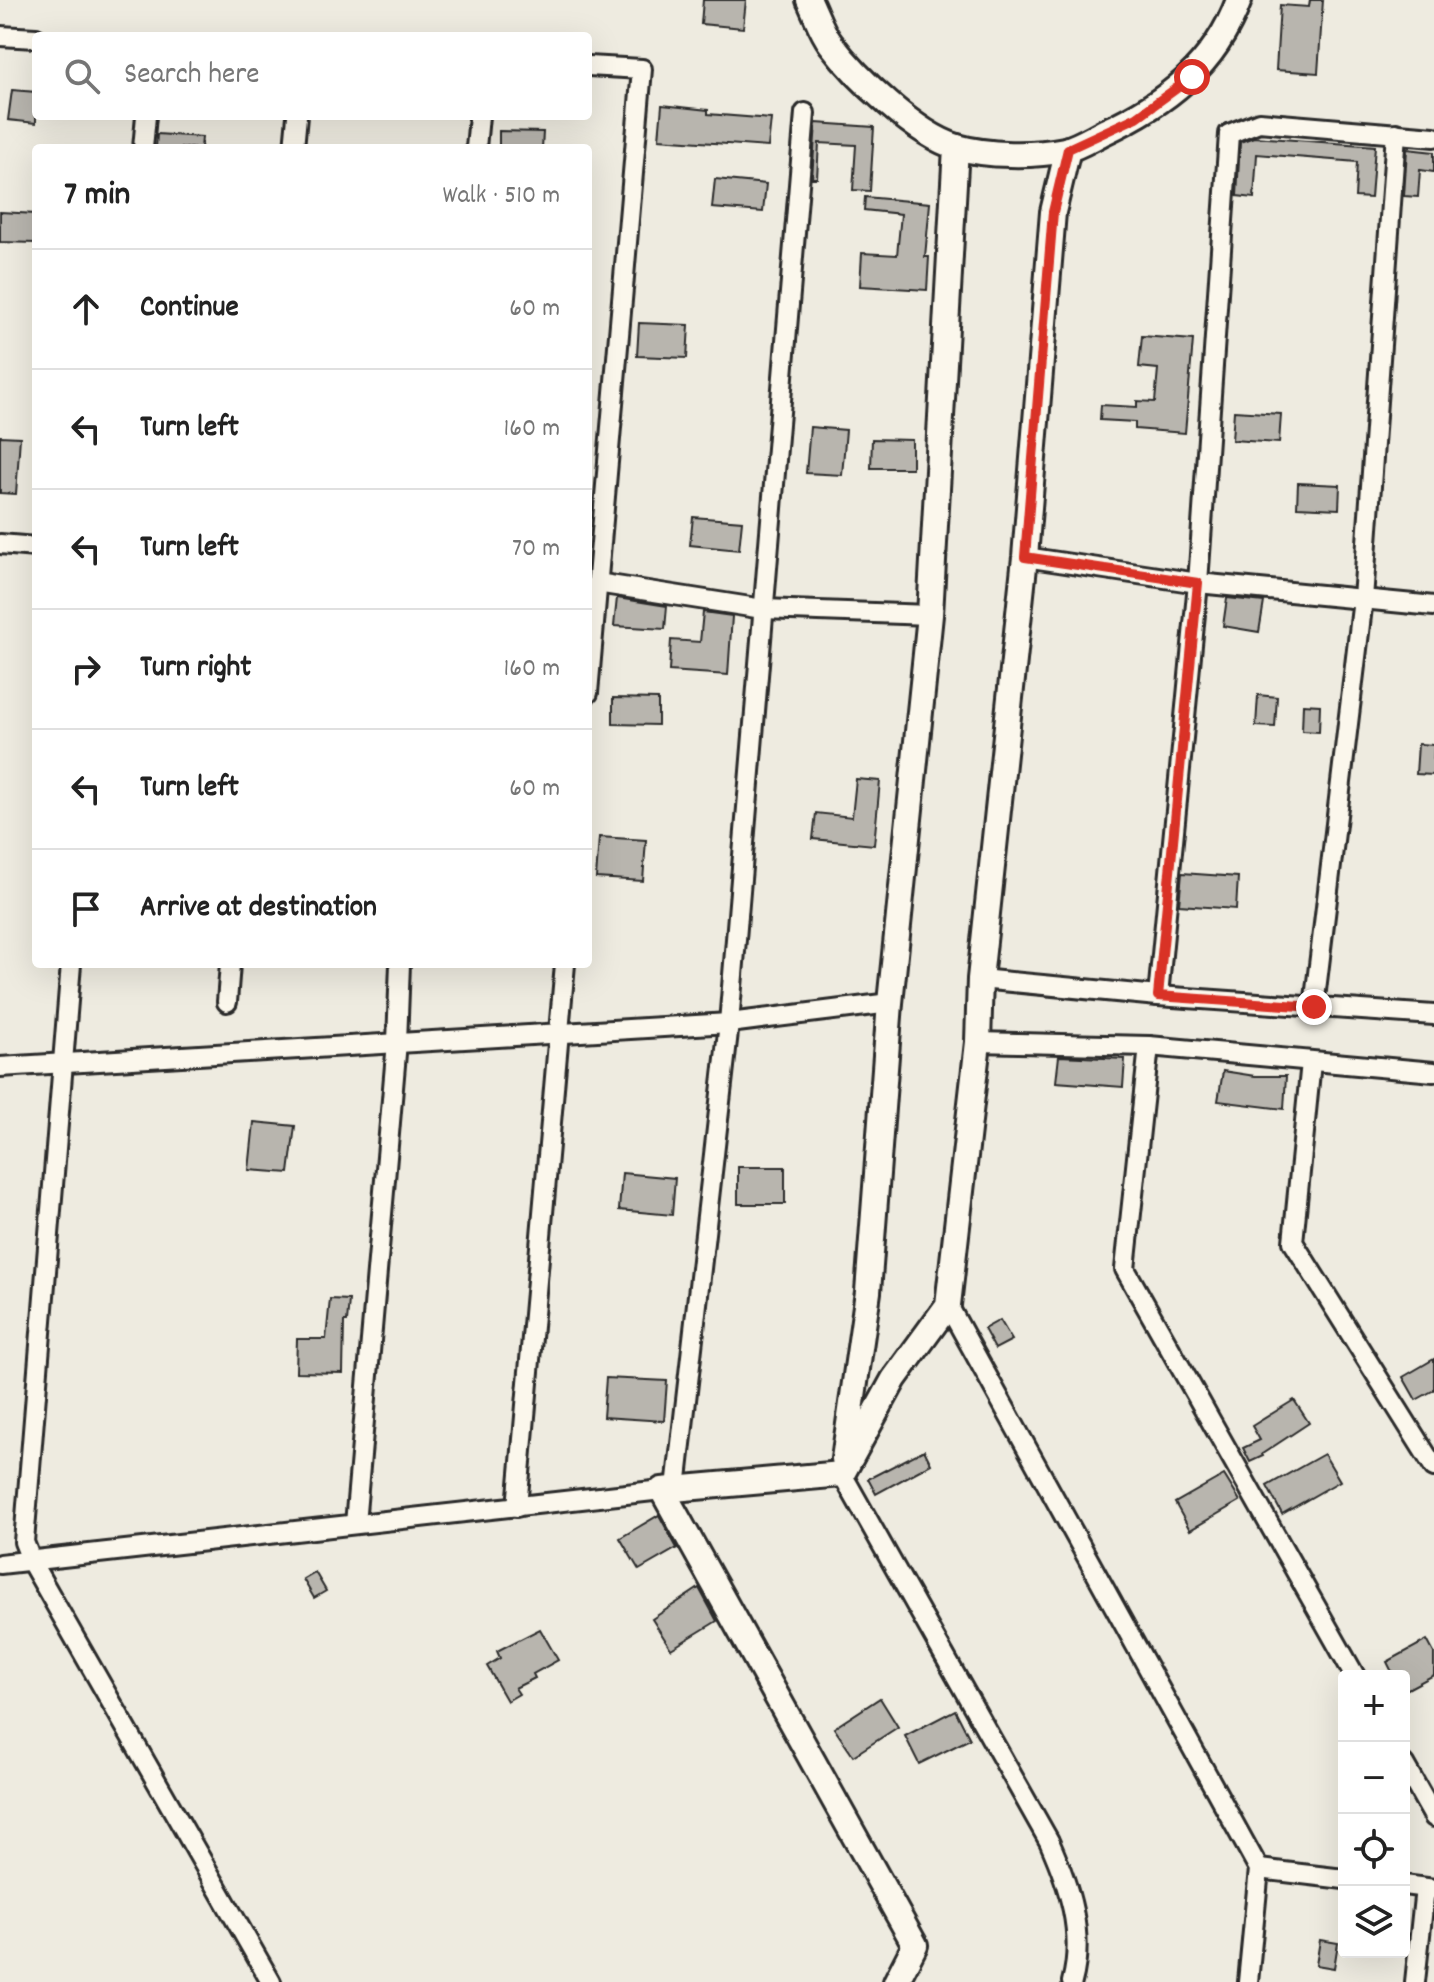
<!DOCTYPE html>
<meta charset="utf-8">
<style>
:root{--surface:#fff;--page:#f2f2f2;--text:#222;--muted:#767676;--line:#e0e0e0}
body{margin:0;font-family:Dekko,sans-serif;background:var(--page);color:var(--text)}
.controls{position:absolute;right:24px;bottom:24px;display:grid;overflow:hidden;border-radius:8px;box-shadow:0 8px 32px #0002}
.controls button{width:72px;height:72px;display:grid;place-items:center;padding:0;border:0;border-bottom:2px solid var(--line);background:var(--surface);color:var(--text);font:40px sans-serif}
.stop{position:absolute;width:24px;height:24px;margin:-18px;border:6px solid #d93025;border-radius:50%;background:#fff}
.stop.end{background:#d93025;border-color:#fff;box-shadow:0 2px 8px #0008}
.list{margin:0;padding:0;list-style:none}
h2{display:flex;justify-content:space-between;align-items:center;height:104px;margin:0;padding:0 32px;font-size:34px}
h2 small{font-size:26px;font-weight:400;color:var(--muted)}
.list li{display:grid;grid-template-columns:52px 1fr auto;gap:24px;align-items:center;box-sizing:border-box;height:120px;padding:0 32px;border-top:2px solid var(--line)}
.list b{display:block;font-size:30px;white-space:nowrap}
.list em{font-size:26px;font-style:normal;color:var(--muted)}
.icon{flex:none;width:44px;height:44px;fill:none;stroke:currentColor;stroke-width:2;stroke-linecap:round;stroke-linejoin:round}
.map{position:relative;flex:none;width:1434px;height:1982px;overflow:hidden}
.search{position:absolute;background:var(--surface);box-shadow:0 8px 32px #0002;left:32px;top:32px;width:560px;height:88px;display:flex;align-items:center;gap:20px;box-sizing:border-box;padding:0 28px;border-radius:8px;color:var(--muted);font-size:30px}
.panel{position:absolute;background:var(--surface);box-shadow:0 8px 32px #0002;left:32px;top:144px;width:560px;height:824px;border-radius:8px}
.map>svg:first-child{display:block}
.building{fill:#b8b5ae;stroke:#2b2b2b;stroke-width:2}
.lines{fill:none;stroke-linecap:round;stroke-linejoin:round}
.street-casing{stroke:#2b2b2b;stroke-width:24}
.secondary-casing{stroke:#2b2b2b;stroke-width:30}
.street{stroke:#fbf7ec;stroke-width:18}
.secondary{stroke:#fbf7ec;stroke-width:24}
.route{stroke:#d93025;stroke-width:10}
</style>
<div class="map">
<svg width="1434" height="1982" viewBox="0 0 1434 1982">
<rect width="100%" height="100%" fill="#eeebe0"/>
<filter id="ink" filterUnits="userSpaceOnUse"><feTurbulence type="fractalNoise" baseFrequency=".0125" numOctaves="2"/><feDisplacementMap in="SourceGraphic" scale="16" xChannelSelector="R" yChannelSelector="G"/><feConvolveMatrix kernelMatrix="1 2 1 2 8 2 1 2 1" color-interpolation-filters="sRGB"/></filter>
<g filter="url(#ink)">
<g class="building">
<polygon points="703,0 746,0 743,28 701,24"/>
<polygon points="1310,0 1323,0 1318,73 1276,70 1280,5 1309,7"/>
<polygon points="12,90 36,92 36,123 8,120"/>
<polygon points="662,105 708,110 708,114 771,119 768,147 659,139"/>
<polygon points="816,123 874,127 870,191 853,190 856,145 819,143 817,178 812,178"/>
<polygon points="499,131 543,132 542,148 499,148"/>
<polygon points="157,134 202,137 201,148 156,148"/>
<polygon points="1254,137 1375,146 1371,198 1355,197 1357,162 1257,154 1254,198 1237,196 1240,142"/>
<polygon points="1407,149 1434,152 1434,172 1420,170 1418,197 1404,196"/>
<polygon points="715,179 766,184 763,212 712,208"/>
<polygon points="865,197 930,203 925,257 929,257 927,290 860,286 862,253 897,255 901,214 864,210"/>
<polygon points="0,212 36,214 36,243 0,242"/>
<polygon points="639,323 689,325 687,358 637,356"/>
<polygon points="1142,336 1193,340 1185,433 1135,429 1135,422 1100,420 1101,405 1137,407 1137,401 1155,402 1158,369 1139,367"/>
<polygon points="1234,411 1281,414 1279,443 1232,440"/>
<polygon points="810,427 846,430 842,475 806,473"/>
<polygon points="0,436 20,437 16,494 0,493"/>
<polygon points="872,439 912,440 912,468 871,468"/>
<polygon points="1298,483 1340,485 1339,509 1297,507"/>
<polygon points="693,517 742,521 739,550 690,545"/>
<polygon points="617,598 667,606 665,629 614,626"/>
<polygon points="1227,598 1264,602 1259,632 1223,626"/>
<polygon points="703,612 732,616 728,675 669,671 671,640 700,642"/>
<polygon points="1258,695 1277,697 1275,727 1256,726"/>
<polygon points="613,698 658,699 658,725 613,724"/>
<polygon points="1303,704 1320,705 1319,732 1302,731"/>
<polygon points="1418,744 1434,745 1433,775 1416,774"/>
<polygon points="856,779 880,781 874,845 813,839 816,813 852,817"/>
<polygon points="599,837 646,840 643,881 596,878"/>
<polygon points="1182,873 1238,877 1236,909 1179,905"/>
<polygon points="1059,1056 1125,1059 1123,1087 1056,1082"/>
<polygon points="1223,1071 1255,1076 1286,1076 1284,1109 1218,1101"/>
<polygon points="254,1122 295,1126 289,1173 249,1170"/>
<rect x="738" y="1167" width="47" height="37"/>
<polygon points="622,1173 675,1178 672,1215 619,1210"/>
<polygon points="330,1299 349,1300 347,1322 344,1322 343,1373 296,1372 297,1339 326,1339"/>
<polygon points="1000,1320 1012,1340 995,1349 984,1329"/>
<polygon points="1434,1359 1434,1390 1416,1400 1403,1377"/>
<polygon points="606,1378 667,1381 664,1421 603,1417"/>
<polygon points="1294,1400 1309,1423 1262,1454 1263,1456 1250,1462 1243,1448 1260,1440 1252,1426"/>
<polygon points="924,1450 931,1464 876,1494 868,1479"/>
<polygon points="1324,1454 1340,1481 1282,1514 1267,1486"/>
<polygon points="1224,1475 1240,1501 1190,1530 1175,1503"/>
<polygon points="659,1515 677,1548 639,1570 620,1538"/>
<polygon points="315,1572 326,1591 314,1598 303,1579"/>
<polygon points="699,1588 717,1621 671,1649 652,1619"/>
<polygon points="540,1629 558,1660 533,1674 535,1678 515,1688 519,1694 507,1701 487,1666 500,1658 497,1651"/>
<polygon points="1427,1640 1434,1653 1434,1675 1404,1691 1404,1676 1394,1676 1387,1662"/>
<polygon points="880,1698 898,1727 853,1756 834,1728"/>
<polygon points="955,1710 970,1739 919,1764 905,1736"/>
<polygon points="1320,1940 1338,1943 1334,1968 1316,1965"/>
</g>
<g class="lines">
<g class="street-casing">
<g id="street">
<polyline points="0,36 36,38"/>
<polyline points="588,66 642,69 588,693"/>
<polyline points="143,148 146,116"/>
<polyline points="294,148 297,116"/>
<polyline points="476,148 479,116"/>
<polyline points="0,544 36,547"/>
<polyline points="1025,557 1198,583 1434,606"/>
<polyline points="597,583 763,609 930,615"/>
<polyline points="71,964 24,1542 33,1565 271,1982"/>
<polyline points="980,979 1158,996 1434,1015"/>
<polyline points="1158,996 1198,583 1229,134 1259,122 1434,137"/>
<polyline points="227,1002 230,964"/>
<polyline points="1314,1007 1363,599 1396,133"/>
<polyline points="978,1042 1149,1046 1434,1072"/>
<polyline points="1149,1046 1125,1269 1355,1676"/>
<polyline points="1311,1062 1293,1242 1434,1467"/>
<polyline points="0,1067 729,1023 890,1003"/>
<polyline points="948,1305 1259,1869 1248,1982"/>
<path d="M 842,1474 L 1049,1841 C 1069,1886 1085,1933 1072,1982"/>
<polyline points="676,1488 729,1023 805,113"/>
<polyline points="517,1507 565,964"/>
<polyline points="355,1524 397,1042 400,964"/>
<polyline points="0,1564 662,1490"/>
<polyline points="1404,1764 1434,1817"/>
<polyline points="1259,1869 1344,1879"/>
<polyline points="1404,1885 1434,1889"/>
<polyline points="1415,1982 1425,1888"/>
</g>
</g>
<g class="secondary-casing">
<g id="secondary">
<path d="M 809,0 C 816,14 821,31 831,44 C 856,77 916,135 957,147 C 987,156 1034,156 1065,150 C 1078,147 1092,138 1104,132 C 1165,104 1215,66 1239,0"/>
<polyline points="844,1459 868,1292 890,1003 930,615 956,147"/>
<polyline points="842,1474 894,1379 948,1305 978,1042 980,979 1025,557 1053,212 1068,149"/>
<polyline points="842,1474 662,1490 915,1945 896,1982"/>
</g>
</g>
<use href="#street" class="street"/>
<use href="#secondary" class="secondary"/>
</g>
</g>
<g class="lines" filter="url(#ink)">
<polyline class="route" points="1192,77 1137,117 1068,149 1053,212 1025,557 1198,583 1158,996 1314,1007"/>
</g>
</svg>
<div class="controls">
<button>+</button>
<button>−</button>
<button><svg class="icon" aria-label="locate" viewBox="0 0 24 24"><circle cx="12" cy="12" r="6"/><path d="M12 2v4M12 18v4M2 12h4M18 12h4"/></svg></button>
<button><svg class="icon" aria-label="layers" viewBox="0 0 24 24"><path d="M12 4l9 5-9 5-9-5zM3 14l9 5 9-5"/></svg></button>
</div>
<div class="stop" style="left:1192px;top:77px"></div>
<div class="stop end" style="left:1314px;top:1007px"></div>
<div class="search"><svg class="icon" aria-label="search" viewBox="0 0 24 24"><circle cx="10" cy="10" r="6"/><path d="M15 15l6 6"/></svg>Search here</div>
<section class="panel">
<h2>7 min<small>Walk · 510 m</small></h2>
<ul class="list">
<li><svg class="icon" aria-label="ahead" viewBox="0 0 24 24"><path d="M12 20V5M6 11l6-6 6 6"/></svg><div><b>Continue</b></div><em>60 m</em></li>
<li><svg class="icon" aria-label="left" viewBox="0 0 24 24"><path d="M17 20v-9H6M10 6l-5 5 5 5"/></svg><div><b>Turn left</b></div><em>160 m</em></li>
<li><svg class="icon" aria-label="left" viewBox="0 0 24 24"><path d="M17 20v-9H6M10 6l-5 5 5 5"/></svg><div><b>Turn left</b></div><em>70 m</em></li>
<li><svg class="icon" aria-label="right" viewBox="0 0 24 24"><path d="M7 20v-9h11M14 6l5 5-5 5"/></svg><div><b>Turn right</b></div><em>160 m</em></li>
<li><svg class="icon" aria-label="left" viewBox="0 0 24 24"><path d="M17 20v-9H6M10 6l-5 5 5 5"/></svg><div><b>Turn left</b></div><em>60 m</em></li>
<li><svg class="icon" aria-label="arrive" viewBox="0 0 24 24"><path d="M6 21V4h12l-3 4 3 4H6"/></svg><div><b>Arrive at destination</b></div></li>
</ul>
</section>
</div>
